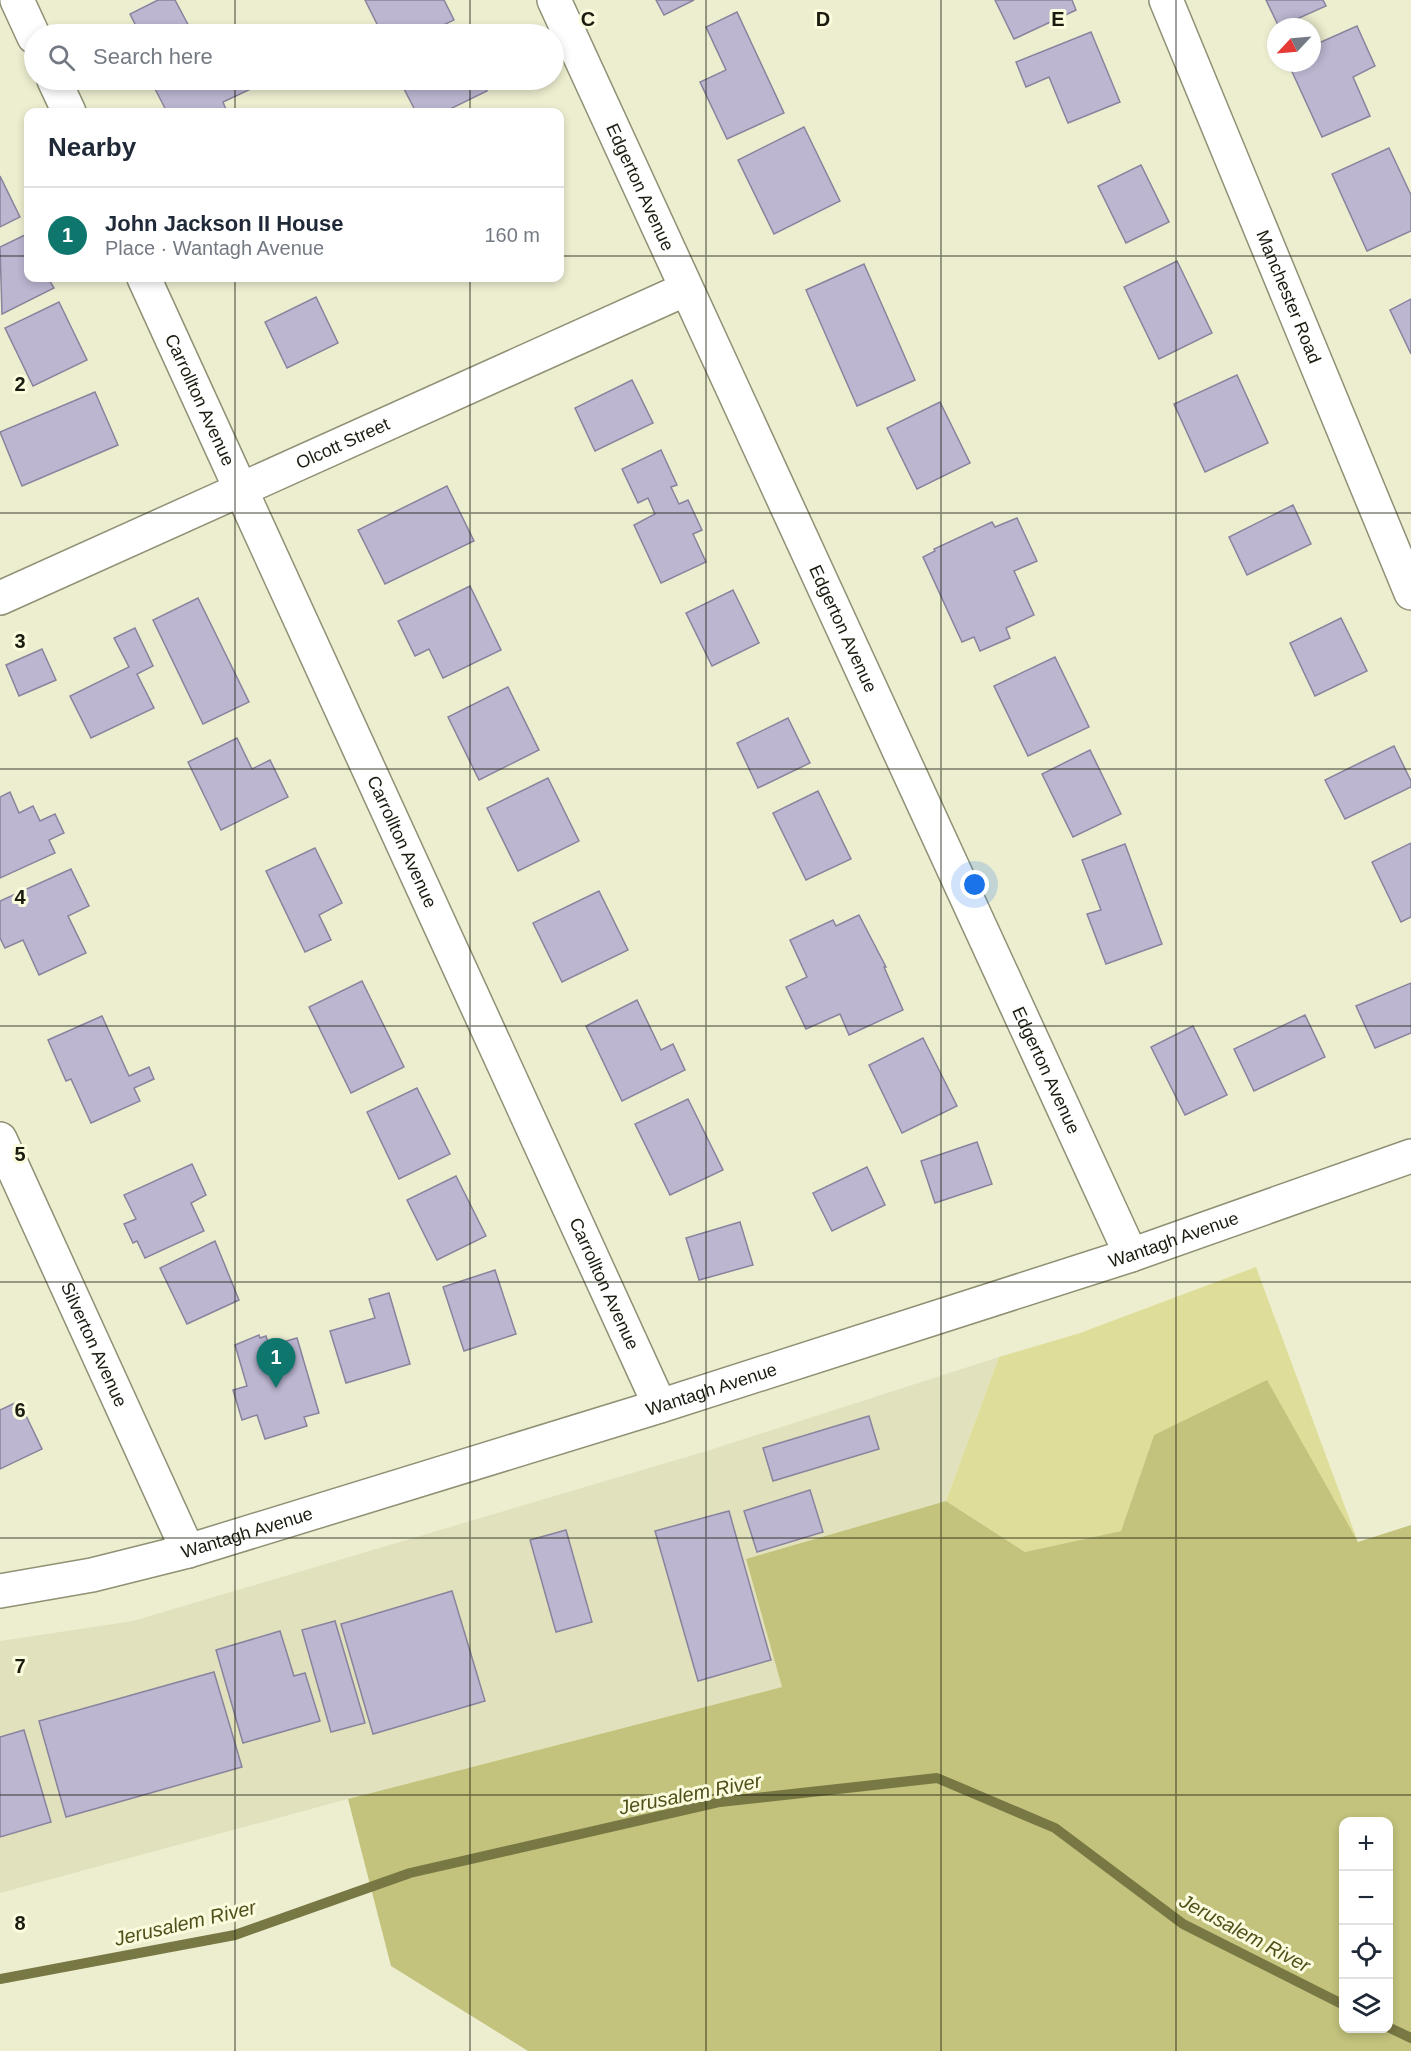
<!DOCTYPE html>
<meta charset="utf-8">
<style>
:root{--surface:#fff;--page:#f2f2f3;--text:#1f2937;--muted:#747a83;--line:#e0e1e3;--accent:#0f766e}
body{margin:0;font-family:Arial,sans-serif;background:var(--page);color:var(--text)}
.controls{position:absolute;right:18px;bottom:18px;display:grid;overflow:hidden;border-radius:12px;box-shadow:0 3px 9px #0003}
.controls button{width:54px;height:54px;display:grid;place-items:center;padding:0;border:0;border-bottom:2px solid var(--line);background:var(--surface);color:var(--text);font:30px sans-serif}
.compass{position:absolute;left:1267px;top:18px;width:54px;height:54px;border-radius:50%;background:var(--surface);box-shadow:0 3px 9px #0003;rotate:244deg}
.you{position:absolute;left:975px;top:885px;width:21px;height:21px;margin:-15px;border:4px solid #fff;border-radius:50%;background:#1a73e8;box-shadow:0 0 0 9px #1a73e833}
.badge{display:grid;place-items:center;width:39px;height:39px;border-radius:50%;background:var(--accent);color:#fff;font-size:20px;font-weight:700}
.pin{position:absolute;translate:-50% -50px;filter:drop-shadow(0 2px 3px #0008)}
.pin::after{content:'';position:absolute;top:32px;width:21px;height:18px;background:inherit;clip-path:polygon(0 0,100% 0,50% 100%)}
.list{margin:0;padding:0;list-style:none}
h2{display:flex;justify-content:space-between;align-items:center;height:78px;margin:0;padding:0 24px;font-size:26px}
h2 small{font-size:20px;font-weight:400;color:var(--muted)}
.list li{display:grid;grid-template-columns:39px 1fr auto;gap:18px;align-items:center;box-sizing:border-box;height:96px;padding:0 24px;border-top:2px solid var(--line)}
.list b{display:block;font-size:22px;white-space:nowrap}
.list p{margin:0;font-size:20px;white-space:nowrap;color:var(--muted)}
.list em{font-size:20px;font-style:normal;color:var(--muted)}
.icon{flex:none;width:33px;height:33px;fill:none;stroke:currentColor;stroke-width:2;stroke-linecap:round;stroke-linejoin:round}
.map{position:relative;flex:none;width:1411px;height:2051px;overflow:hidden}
.search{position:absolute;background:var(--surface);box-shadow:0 3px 9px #0003;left:24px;top:24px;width:540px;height:66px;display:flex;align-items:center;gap:15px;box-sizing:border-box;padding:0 21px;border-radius:33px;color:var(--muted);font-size:22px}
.panel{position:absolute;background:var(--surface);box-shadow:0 3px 9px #0003;left:24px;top:108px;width:540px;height:174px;border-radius:12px}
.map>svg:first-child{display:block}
.built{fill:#e1e2bd}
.green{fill:#dede9a}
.forest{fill:#c3c37d;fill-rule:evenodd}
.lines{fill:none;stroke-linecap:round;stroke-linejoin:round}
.stream{stroke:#787844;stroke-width:10}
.building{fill:#bcb6d1;stroke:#89839d;stroke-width:1.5}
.minor-casing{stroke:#8f9074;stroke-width:36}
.secondary-casing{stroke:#8f9074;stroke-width:36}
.minor{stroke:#fff;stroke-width:33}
.secondary{stroke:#fff;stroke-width:33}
.grid{fill:none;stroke:#1b1b10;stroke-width:1.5;stroke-opacity:0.55}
.labels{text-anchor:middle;stroke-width:6;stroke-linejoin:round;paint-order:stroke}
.street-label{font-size:18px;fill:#1b1b10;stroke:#fbfbde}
.water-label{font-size:20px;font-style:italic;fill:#51501b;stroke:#fbfbde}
.grid-label{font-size:20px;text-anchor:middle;font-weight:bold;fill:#1b1b10;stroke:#fbfbde;stroke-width:6;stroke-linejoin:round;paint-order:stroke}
</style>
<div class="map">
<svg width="1411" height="2051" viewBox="0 0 1411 2051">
<rect width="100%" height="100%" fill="#edeed0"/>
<polygon class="built" points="999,1357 946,1501 746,1559 783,1687 348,1799 0,1893 0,1641 133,1621 710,1450"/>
<polygon class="green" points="1256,1267 1358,1542 1154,1435 1121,1531 1025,1552 946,1501 999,1357 1080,1333"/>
<path class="forest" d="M 1267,1380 L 1358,1542 L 1411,1525 L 1411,2051 L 528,2051 L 391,1966 L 348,1799 L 782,1687 L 746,1559 L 946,1501 L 1025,1552 L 1121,1531 L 1154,1435 ZM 1344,1822 L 1388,1822 L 1388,2028 L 1344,2028 Z"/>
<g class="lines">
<g class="stream">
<polyline points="0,1979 235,1935 410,1873 720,1802 937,1778 1055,1828 1183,1924 1344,2005"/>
<polyline points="1388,2027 1411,2038"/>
</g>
</g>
<g class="building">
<polygon points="158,0 175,0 193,34 140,34 130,14"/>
<polygon points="365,0 444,0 454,20 425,34 382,34"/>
<polygon points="656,0 694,0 664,15"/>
<polygon points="995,0 1072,0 1076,10 1014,39"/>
<polygon points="1266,0 1323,0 1326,6 1279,27"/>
<polygon points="737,12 784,113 727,139 700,82 726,70 706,27"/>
<polygon points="1357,26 1375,66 1353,77 1370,116 1322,137 1288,63 1312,63 1312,46"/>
<polygon points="1091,32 1120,102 1068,123 1049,77 1026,87 1016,62"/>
<polygon points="171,80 249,80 253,88 223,102 227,112 167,112 154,87"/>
<polygon points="408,80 482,80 487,91 444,112 416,112 401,83"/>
<polygon points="804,127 840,201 774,234 738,160"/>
<polygon points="1389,148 1411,195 1411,231 1367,251 1332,174"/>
<polygon points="1141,165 1169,222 1126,243 1098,186"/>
<polygon points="0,176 20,217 0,227"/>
<polygon points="27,234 28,278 48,278 54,288 2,314 0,247"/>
<polygon points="1177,261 1212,333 1159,359 1124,287"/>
<polygon points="864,264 915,380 857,406 806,290"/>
<polygon points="316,297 338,343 287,368 265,322"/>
<polygon points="1411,299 1411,354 1390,310"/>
<polygon points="59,302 87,360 33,386 5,328"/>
<polygon points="1237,375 1268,443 1205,472 1174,404"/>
<polygon points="632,380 653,423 595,451 575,408"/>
<polygon points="95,392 118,445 22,486 0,432"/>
<polygon points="940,402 970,463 917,489 887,428"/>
<polygon points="661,450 677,485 671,487 679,504 688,500 702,530 693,534 706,562 661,583 634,525 655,514 648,498 638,503 622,469"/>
<polygon points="447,486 474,541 385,584 358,530"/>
<polygon points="1293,505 1311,544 1247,575 1229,537"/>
<polygon points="1017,518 1037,561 1014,571 1034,615 1006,628 1010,638 980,651 974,637 962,642 923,557 935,551 934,549 992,522 995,527"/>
<polygon points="470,586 501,650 443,678 429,649 415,656 398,621"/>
<polygon points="733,590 759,643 712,666 686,613"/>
<polygon points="198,598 249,702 203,724 153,620"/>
<polygon points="1341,618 1367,671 1315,696 1290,643"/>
<polygon points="135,628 153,666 137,674 154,708 91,738 70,696 129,667 114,638"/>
<polygon points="42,649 56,680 19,696 6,665"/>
<polygon points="1055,657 1089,727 1028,756 994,686"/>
<polygon points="508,687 539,750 479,780 448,717"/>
<polygon points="788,718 810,763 758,788 737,743"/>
<polygon points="237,738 252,769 270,760 288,797 221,830 188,762"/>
<polygon points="1394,746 1411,781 1411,787 1345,819 1325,780"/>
<polygon points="1090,750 1121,814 1073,837 1042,774"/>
<polygon points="548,778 579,841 518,871 487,808"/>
<polygon points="818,791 851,859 806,880 773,813"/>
<polygon points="10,792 19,813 33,806 40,821 55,814 64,833 49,840 55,853 0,878 0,797"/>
<polygon points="1411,843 1411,917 1401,922 1372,862"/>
<polygon points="1125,844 1162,944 1106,964 1087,914 1101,910 1082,860"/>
<polygon points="315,848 342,903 319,915 331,940 305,952 266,871"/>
<polygon points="71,869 89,906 68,916 86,953 39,975 23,940 5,948 0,938 0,901"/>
<polygon points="599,891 628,950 562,982 533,923"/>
<polygon points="859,915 886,967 884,967 903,1010 849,1035 840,1014 806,1029 786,987 807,977 790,940 833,920 836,926"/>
<polygon points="362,981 404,1067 351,1093 309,1007"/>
<polygon points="1411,983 1411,1033 1375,1048 1356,1006"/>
<polygon points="637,1000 661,1050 673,1044 685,1070 622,1101 586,1026"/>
<polygon points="1305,1015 1325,1057 1254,1091 1234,1049"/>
<polygon points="102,1016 129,1076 149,1067 154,1079 134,1088 140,1101 91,1123 71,1079 66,1081 48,1040"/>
<polygon points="1193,1026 1227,1095 1185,1115 1151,1047"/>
<polygon points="923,1038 957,1106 902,1133 869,1065"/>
<polygon points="417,1088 450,1154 399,1179 367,1112"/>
<polygon points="688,1099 723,1170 670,1195 635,1124"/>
<polygon points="977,1142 992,1184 935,1203 921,1161"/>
<polygon points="192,1164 206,1195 191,1203 204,1231 145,1258 137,1241 133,1243 124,1224 136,1219 124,1195"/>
<polygon points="867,1167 885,1205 832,1231 813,1193"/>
<polygon points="456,1176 486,1236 437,1260 407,1200"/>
<polygon points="740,1222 753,1265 699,1280 686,1238"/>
<polygon points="215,1241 239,1300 187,1324 160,1268"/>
<polygon points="495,1270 516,1334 464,1351 443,1287"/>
<polygon points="389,1293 410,1364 346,1383 330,1331 375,1318 369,1299"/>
<polygon points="259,1335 260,1338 266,1336 269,1346 297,1338 319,1413 304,1417 307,1426 265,1439 257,1415 242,1420 233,1390 247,1386 235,1345"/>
<polygon points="19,1401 42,1449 0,1469 0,1410"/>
<polygon points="869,1416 879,1449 773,1481 763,1448"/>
<polygon points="810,1490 823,1532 757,1552 744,1511"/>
<polygon points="729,1511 771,1660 698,1681 655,1531"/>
<polygon points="566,1530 592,1622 556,1632 530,1540"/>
<polygon points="452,1591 485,1701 373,1734 341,1624"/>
<polygon points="335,1621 365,1723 331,1732 302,1630"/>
<polygon points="280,1631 294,1676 305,1673 320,1721 243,1743 216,1650"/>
<polygon points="214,1672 242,1767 66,1817 39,1721"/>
<polygon points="24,1730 51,1822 0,1837 0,1737"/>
</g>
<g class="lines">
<g class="minor-casing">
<g id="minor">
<polyline points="17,0 34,37"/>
<path id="s1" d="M 554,0 L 1131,1255"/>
<path id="s2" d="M 1166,0 L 1411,593"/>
<polyline points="54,80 69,112"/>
<path id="s3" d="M 144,278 L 660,1406"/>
<path id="s4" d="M 0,598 L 686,289"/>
<path id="s5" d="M 0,1139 L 188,1551"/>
</g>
</g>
<g class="secondary-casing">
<g id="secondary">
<path id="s6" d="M 0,1591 L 92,1575 L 188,1551 L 660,1406 L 1131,1255 L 1411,1156"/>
</g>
</g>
<use href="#minor" class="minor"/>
<use href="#secondary" class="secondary"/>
</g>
<path class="grid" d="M 235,0 L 235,34M 470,0 L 470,34M 706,0 L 706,2051M 941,0 L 941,2051M 1176,0 L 1176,2051M 235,80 L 235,112M 470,80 L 470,112M 0,256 L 28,256M 560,256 L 1411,256M 235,278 L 235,2051M 470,278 L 470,2051M 0,513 L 1411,513M 0,769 L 1411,769M 0,1026 L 1411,1026M 0,1282 L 1411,1282M 0,1538 L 1411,1538M 0,1795 L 1411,1795"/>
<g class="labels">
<g class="street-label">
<text dy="6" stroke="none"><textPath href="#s1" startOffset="206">Edgerton Avenue</textPath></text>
<text dy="6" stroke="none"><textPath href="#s2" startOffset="321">Manchester Road</textPath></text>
<text dy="6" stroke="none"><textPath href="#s3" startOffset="134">Carrollton Avenue</textPath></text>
<text dy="6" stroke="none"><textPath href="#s4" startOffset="376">Olcott Street</textPath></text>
<text dy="6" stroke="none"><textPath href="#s1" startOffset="692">Edgerton Avenue</textPath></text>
<text dy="6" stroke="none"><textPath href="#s3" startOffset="620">Carrollton Avenue</textPath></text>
<text dy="6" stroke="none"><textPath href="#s1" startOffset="1178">Edgerton Avenue</textPath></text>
<text dy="6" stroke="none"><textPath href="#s6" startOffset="1226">Wantagh Avenue</textPath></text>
<text dy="6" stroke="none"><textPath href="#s3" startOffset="1106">Carrollton Avenue</textPath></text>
<text dy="6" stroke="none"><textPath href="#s5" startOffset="226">Silverton Avenue</textPath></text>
<text dy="6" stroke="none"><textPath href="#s6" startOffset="740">Wantagh Avenue</textPath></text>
<text dy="6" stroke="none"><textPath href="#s6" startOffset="254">Wantagh Avenue</textPath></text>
</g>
<g class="water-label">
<text transform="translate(690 1794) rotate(-11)" y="7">Jerusalem River</text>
<text transform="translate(185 1923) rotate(-13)" y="7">Jerusalem River</text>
<text transform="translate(1245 1933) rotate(28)" y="7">Jerusalem River</text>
</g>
</g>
<g class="grid-label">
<text x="588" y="26">C</text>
<text x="823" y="26">D</text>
<text x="1058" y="26">E</text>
<text x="20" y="391">2</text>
<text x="20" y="648">3</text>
<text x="20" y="904">4</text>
<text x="20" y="1161">5</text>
<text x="20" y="1417">6</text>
<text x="20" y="1673">7</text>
<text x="20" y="1930">8</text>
</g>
</svg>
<div class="controls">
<button>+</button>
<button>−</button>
<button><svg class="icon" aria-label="locate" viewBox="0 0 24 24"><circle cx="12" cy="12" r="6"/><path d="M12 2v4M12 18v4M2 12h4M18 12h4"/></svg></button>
<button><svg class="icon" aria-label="layers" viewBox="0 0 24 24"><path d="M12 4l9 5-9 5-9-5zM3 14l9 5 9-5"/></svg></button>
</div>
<svg class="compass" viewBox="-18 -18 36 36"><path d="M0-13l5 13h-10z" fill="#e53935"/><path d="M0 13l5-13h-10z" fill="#747a83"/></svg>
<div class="you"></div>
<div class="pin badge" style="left:276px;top:1388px">1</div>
<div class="search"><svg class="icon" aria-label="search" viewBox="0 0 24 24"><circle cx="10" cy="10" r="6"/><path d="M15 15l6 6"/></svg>Search here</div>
<section class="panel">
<h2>Nearby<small></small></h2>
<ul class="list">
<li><span class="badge">1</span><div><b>John Jackson II House</b><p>Place · Wantagh Avenue</p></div><em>160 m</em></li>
</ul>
</section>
</div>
